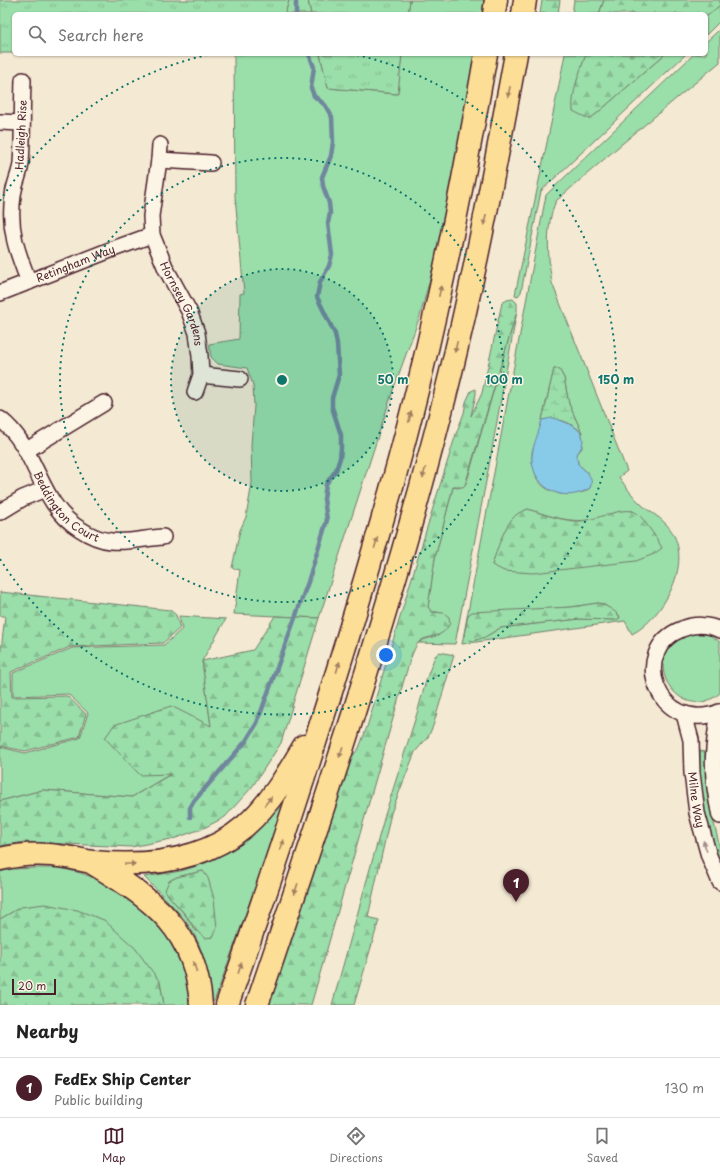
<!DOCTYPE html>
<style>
:root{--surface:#fff;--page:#f2f2f2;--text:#222;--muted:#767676;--line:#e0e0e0;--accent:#4a1f2b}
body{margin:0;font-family:"Playpen Sans",sans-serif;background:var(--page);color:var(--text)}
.scale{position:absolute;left:12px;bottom:10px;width:44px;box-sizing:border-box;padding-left:4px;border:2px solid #4a1f2b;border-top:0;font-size:11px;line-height:14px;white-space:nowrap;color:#4a1f2b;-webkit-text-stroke:3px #fcf5e5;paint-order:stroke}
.you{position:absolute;left:386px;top:655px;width:14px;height:14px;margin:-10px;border:3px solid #fff;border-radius:50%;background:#1a73e8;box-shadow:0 0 0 6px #1a73e833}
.badge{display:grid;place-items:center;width:26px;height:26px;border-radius:50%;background:var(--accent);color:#fff;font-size:13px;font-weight:700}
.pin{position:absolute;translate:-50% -33px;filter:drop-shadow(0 1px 2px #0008)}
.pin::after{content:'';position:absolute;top:21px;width:14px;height:12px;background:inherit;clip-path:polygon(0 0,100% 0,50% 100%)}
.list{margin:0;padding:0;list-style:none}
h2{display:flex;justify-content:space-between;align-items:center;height:52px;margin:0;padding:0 16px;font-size:17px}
h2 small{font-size:13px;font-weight:400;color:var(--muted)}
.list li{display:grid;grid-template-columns:26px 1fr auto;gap:12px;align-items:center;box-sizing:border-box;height:60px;padding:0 16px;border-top:1px solid var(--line)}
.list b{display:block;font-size:15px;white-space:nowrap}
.list p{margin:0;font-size:13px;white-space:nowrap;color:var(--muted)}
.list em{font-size:13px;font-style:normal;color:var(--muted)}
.icon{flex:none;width:22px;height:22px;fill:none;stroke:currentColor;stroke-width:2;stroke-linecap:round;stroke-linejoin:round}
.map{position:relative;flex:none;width:720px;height:1005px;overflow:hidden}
.search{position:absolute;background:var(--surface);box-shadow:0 1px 3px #0004;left:12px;right:12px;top:12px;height:44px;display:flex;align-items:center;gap:10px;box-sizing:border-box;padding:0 14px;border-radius:6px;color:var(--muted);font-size:15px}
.sheet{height:112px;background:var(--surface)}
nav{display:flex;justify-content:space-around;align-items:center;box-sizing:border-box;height:56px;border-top:1px solid var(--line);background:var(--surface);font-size:11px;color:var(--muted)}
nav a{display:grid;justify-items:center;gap:2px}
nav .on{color:var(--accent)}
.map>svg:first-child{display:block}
.grass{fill:#9adeaa;stroke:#727e6a;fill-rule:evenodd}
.forest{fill:url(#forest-firs);stroke:#727e6a}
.wetland{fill:url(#wetland-marsh);stroke:#727e6a}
.park{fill:url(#park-tufts);stroke:#727e6a}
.water{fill:#88cbe9;stroke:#6f869d}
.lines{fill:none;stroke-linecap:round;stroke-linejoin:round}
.stream{stroke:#6f869d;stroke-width:4.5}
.minor-casing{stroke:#4a1f2b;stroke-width:18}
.trunk-casing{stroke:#4a1f2b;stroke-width:25}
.minor{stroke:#fcf5e5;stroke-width:15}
.trunk{stroke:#fcde96;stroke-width:22}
.oneway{fill:#a37e60}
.oneway2{fill:#a38a88}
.ring{fill:none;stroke:#0f766e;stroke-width:2;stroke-dasharray:2 4}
.labels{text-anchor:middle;stroke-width:3;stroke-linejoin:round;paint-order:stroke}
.street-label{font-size:11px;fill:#4a1f2b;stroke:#fcf5e5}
.centre{fill:#0f766e;stroke:#fcf5e5;stroke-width:2}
.ring-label{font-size:12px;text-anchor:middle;font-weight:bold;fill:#0f766e;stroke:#fcf5e5;stroke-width:3;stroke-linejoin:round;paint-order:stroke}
</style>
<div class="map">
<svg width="720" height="1005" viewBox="0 0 720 1005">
<defs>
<pattern id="forest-firs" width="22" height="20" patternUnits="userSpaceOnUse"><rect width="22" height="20" fill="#9adeaa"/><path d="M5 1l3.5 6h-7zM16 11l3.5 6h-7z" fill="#86be92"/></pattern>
<pattern id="wetland-marsh" width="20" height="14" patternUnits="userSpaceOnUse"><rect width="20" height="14" fill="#9adeaa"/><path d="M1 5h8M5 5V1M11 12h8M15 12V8" fill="none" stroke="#86be92"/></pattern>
<pattern id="park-tufts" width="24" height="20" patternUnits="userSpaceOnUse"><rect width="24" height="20" fill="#9adeaa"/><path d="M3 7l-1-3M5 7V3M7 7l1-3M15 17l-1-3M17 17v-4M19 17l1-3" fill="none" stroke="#86be92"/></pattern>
</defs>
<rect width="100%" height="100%" fill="#f4e9d3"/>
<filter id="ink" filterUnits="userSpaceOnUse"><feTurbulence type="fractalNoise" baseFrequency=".025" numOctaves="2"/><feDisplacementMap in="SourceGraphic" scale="8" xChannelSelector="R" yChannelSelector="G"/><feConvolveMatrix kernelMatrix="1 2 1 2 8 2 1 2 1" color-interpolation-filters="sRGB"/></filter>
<g filter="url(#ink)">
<g class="grass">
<polygon points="289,0 308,0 311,14 285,14"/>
<polygon points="410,0 486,0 483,14 408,14"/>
<polygon points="574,0 604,0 599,14 572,14"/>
<polygon points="720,5 720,21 706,35 706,17"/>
<path d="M 720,29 L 720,62 L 617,148 L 556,201 C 545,225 548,258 552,283 L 627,471 L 619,477 C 626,487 633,497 642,505 C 649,512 659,516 666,524 C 684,543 681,570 670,592 C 662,608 648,626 632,634 L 625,621 L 462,644 L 546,195 L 694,54 L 706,54 L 706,42 ZM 554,369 L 559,369 L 564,378 L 569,404 L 582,433 L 582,448 L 577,454 L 578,464 L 588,473 L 590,488 L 584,492 L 570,494 L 560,494 L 549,490 L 543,486 L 537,479 L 532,462 L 532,452 L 539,433 ZM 528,509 C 549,516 572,524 594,519 C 608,517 619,510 633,511 L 492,565 L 507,527 L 516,515 ZM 598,603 L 603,604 L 619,615 L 620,617 L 616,620 L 579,619 L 500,628 L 485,637 L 467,624 L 468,615 L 571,607 Z"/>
<polygon points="234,54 320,54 328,88 397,94 402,54 476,54 435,260 420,316 393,390 319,618 234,614 240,570 232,568 240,530 246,517 252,483 251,445 254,406 253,385 247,368 218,364 211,357 209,344 239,339 240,294 244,293 235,196"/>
<polygon points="565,54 586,54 576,84 595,115 665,54 686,54 541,191 521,292 518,296 515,295 558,90"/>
<polygon points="517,311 488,471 455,644 418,643 423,640 439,635 438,612 432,612 428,607 435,558 453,487 458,488 465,485 467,481"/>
<polygon points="179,616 226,619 202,661 211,726 172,773 132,797 43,790 0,801 0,747 25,753 80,738 88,713 68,694 13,696 13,673 72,648 164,645 182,629"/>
<path d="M 695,633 L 710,635 L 720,642 L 720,693 C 676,730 631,646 695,633 Z"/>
<path d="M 700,751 L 705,752 L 708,799 L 720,848 L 720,863 C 704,828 699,789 700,751 Z"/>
<path d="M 285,795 L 287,796 L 287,799 L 215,999 L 213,1002 L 211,999 C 209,971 202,943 185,920 C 173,905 158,891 144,877 L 181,871 L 206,863 L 229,850 ZM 203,871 L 196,932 L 186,916 L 168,895 L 169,881 L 177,877 Z"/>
<polygon points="37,868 60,868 81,873 102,881 149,911 180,955 189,985 191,1005 164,1005 160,982 21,907 0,919 0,872 13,869"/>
</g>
<g class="forest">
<polygon points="542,0 560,0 558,14 540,14"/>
<polygon points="604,0 720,0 720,5 706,17 706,14 599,14"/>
<path d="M 586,54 L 665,54 L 595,115 L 589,119 L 573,111 C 571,92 580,72 586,54 Z"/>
<path d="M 513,299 L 517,303 L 517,311 L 465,485 L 463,487 L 453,487 L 435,558 L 428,607 L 432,612 L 444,613 L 449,617 L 450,623 C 441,641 430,633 419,642 C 413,647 407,671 404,680 L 311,1005 L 267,1005 L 343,768 L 359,748 L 367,727 L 432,511 L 456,434 L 464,413 L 466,402 L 471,391 L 476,389 L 476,394 L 471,416 L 482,393 L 502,303 L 507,300 Z"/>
<path d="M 528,509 C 542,514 566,522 581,521 C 596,520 619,508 632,511 C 638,512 644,520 647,525 C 653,533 658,540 662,548 L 654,554 L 636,561 L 533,573 L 504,571 L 492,565 C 497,550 504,525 516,515 C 519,512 524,511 528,509 Z"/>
<polygon points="0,592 170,610 176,615 180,628 163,643 70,647 11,672 12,697 67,696 86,714 79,737 25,751 0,746 0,659 5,616 0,616"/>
<path d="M 598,603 C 605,605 617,611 620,618 L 616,620 L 579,619 L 500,628 L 485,637 L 473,641 L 469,640 L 464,635 L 468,615 L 472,612 L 571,607 Z"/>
<polygon points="275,616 319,618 281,743 252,787 225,817 204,828 176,838 131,847 24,842 0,846 0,801 43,790 132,797 171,774 140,775 105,738 114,725 171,706 211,726 202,661 253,650"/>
<polygon points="440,652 454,655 433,726 428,737 415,752 391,813 368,917 379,920 354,1005 332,1005 385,815 418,710 427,677 435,656"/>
<path d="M 203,871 L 208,878 L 214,899 L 217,928 L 213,937 L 205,938 C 194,930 193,924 185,914 C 178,906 170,899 165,890 L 169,881 L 177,877 Z"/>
<polygon points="45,904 77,910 104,920 135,948 160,982 164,1005 0,1005 0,919 21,907"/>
</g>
<path class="wetland" d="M 554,369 L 559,369 L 564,378 L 569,404 L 582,433 C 572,422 557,417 542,420 Z"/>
<g class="park">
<polygon points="0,0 289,0 285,14 14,14 14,53 0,53"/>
<polygon points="308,0 410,0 408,14 311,14"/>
<polygon points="320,54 402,54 398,94 328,88"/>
</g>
<path class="water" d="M 552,418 C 571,423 594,432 577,454 L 578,464 C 585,471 595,477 590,488 C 565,504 535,490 532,461 C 531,448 539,433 542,420 Z"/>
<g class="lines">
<g class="stream">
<polyline points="296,14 296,0"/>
<polyline points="190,817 190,808 194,801 246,741 257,723 308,582 327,520 324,499 326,484 336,470 340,458 341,448 341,435 332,407 332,398 339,375 337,344 335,334 317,297 320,282 329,266 332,255 328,223 330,213 329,203 323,186 322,177 331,156 333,142 332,117 325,105 314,96 311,88 314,67 309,54"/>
</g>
<g class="minor-casing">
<g id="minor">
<path d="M 23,80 C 22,107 23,135 21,163 C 20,174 14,184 13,196 C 8,228 17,252 29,282"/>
<polyline points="0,122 22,123"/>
<path id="s1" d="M 160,145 L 159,160 L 151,216 L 152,235 L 166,269 L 189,311 L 197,333 L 200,356 L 201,375 L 195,392"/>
<polyline points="159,160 211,163"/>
<path id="s2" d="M 0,293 L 113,249 L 152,235"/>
<polyline points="201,375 240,379"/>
<path id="s3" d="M 0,419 C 39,449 37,503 80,529 C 89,535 100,540 111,541 C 128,543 146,538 163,537"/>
<polyline points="27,450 104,403"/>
<polyline points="0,512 23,498 45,489"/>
<path d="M 720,630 C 708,624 694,624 682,629 C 627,650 658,736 720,712"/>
<path d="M 719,712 C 717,724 715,737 714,749 C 712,771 715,794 720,816"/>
<path id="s4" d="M 684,714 L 691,740 L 692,773 L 697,813 L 709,856 L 720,882"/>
</g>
</g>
<g class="trunk-casing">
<g id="trunk">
<polyline points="494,14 496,0"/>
<polyline points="523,14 525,0"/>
<path d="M 0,859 C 21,854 44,853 66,857 C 75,858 84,861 93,862 C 146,867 203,862 245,826 C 270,804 287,775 304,746"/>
<path d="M 94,864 C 154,900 196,930 201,1005"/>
<path d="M 227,1005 C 284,843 337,679 384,514 C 428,363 459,208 486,54"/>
<path d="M 257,1005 C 324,808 390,610 442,408 C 472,291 494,173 516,54"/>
</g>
</g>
<use href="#minor" class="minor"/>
<use href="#trunk" class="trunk"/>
</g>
<defs><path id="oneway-solid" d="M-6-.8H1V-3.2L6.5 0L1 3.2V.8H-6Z"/></defs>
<g class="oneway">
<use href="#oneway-solid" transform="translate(509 92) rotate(100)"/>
<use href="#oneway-solid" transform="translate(485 220) rotate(102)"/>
<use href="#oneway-solid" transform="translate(440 291) rotate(-78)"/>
<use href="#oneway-solid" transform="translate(456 347) rotate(103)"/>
<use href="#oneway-solid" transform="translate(410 417) rotate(-76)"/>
<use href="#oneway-solid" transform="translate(424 473) rotate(105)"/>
<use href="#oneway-solid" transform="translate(376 543) rotate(-73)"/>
<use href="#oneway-solid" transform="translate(338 667) rotate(-73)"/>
<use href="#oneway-solid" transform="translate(341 752) rotate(108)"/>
<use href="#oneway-solid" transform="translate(268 801) rotate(-51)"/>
<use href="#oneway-solid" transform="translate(282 845) rotate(-72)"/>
<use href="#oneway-solid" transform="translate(130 864)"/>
<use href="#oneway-solid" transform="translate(296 889) rotate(108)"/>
<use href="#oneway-solid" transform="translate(195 967) rotate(-107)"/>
<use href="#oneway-solid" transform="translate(240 968) rotate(-71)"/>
</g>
<use class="oneway2" href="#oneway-solid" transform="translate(705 846) rotate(-108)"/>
</g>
<circle cx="282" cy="380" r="111" fill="#0f766e" fill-opacity=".12"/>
<g class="ring">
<circle cx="282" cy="380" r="111"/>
<circle cx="282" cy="380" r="222"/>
<path d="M0 201A334 334 0 0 1 207 55M357 55A334 334 0 1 1 0 559"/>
</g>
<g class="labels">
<g class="street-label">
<text transform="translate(21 135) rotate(-87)" y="4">Hadleigh Rise</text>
<text dy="4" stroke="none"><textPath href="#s2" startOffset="81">Retingham Way</textPath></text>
<text dy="4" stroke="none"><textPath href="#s1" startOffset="166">Hornsey Gardens</textPath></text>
<text dy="4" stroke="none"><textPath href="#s3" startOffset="112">Beddington Court</textPath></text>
<text dy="4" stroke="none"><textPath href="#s4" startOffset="87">Milne Way</textPath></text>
</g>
</g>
<circle cx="282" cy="380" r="6" class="centre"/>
<g class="ring-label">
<text x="393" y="384">50 m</text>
<text x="504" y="384">100 m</text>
<text x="616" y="384">150 m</text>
</g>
</svg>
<div class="scale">20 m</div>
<div class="you"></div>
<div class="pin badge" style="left:516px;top:902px">1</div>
<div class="search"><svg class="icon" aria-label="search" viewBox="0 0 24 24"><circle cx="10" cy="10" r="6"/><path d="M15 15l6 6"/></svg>Search here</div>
</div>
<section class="sheet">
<h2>Nearby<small></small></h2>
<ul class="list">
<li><span class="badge">1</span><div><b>FedEx Ship Center</b><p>Public building</p></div><em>130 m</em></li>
</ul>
</section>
<nav>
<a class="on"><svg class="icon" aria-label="map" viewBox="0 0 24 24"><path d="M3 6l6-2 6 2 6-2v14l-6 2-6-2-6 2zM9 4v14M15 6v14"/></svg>Map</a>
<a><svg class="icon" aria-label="directions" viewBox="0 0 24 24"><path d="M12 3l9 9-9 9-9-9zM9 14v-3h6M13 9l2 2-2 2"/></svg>Directions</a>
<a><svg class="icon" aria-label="saved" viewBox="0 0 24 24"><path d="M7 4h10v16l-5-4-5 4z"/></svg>Saved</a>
</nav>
